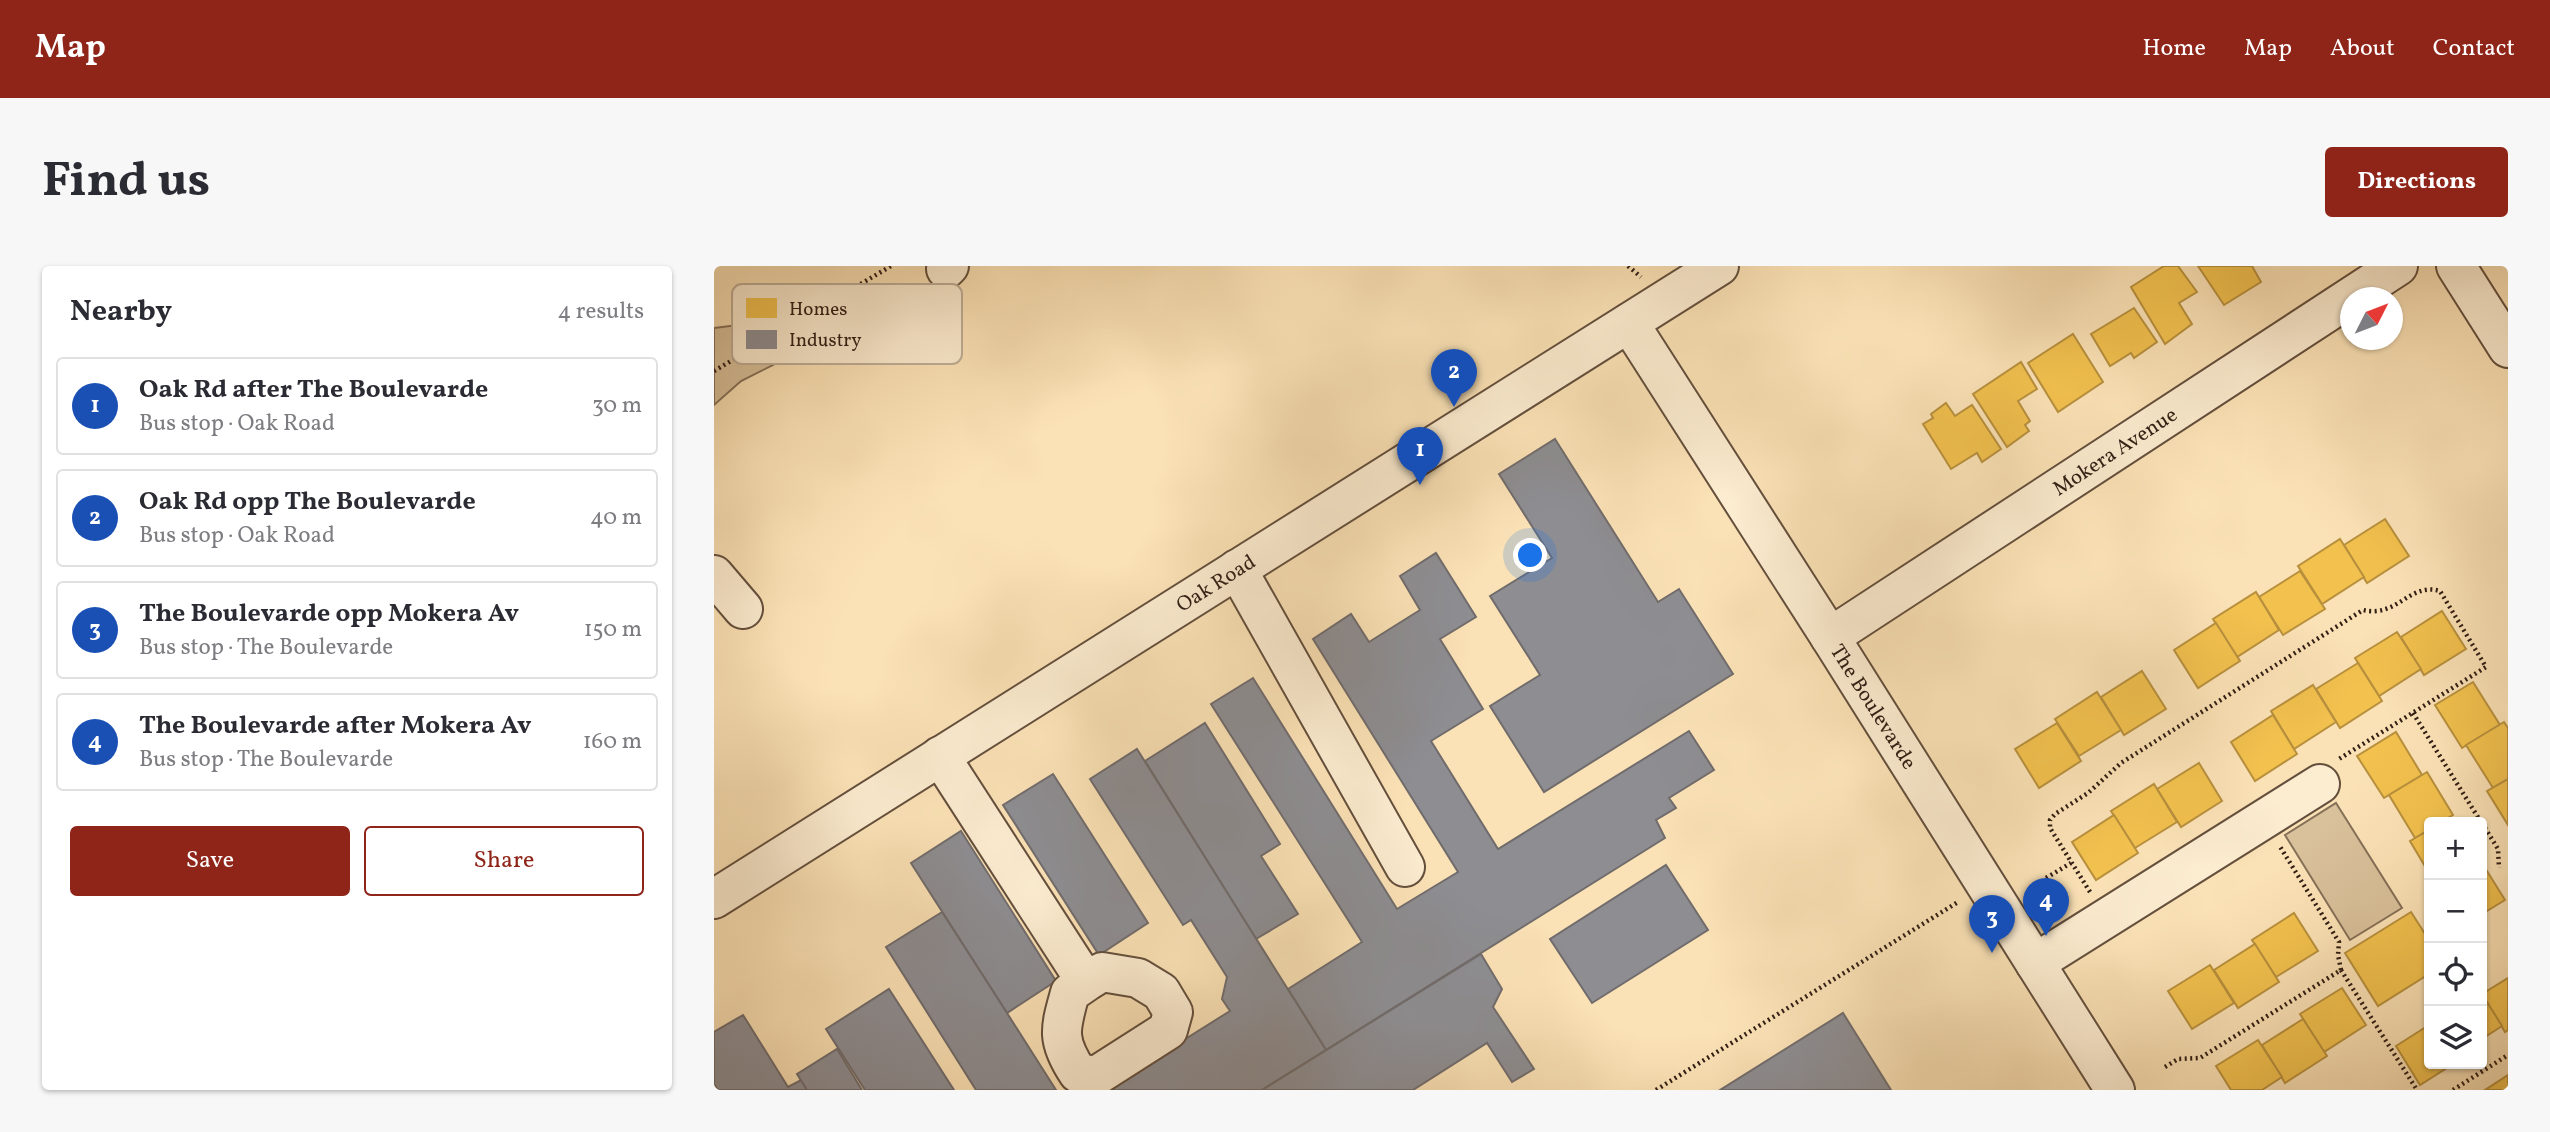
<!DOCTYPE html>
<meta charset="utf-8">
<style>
:root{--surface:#fff;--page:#f7f7f7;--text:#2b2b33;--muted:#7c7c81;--line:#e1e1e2;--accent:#8f2418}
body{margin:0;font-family:Vollkorn,serif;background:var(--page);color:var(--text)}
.controls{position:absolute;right:21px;bottom:21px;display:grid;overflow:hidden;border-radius:7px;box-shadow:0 2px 5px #0004}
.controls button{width:63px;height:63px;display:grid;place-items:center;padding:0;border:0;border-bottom:2px solid var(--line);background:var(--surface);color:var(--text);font:35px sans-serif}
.compass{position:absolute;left:1626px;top:21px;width:63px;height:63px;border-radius:50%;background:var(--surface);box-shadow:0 2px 5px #0004;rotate:48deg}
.you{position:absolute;left:817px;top:290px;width:24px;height:24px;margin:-18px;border:5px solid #fff;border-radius:50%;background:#1a73e8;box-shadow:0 0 0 10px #1a73e833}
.badge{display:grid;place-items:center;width:46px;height:46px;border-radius:50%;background:var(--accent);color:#fff;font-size:23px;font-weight:700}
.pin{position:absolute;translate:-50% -58px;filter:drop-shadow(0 2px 4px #0008)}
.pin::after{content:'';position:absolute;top:37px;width:24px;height:21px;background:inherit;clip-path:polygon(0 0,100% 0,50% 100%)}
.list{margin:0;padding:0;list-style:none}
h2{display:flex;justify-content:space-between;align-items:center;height:91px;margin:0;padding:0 28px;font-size:30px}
h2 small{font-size:23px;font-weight:400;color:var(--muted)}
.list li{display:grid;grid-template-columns:46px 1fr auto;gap:21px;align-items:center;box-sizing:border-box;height:98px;margin:0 14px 14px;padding:0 14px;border:2px solid var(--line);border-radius:7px}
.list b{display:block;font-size:26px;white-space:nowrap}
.list p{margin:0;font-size:23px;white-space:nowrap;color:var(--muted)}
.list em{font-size:23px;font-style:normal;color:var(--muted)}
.actions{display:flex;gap:14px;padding:21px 28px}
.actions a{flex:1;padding:16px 0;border:2px solid var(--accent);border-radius:7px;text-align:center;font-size:24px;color:var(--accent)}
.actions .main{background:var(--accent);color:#fff}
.icon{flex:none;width:38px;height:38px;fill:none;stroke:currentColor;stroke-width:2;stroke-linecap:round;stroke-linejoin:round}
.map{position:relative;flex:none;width:1794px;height:824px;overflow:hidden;border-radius:7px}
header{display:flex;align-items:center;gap:42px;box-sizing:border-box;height:98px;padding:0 35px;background:var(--accent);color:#fff}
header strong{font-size:33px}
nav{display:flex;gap:38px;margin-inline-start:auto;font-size:24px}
.intro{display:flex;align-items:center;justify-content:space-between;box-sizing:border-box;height:168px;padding:0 42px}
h1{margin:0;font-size:49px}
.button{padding:18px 32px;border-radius:7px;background:var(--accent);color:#fff;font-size:24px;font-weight:700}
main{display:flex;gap:42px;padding:0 42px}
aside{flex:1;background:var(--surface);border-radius:7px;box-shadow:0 2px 5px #0004}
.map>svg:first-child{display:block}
.green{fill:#d9c19b;stroke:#857058;stroke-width:2}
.homes{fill:#f2c14e;stroke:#b8903d;stroke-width:2}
.industry{fill:#8d8d92;stroke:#716c6c;stroke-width:2}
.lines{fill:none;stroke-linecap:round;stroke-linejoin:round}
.minor-casing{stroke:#644f3d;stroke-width:42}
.path{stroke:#311e15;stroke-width:4.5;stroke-dasharray:2 3.5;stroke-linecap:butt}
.minor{stroke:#fcecd0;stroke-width:38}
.labels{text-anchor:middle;stroke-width:7;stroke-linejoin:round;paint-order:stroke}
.street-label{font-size:21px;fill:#311e15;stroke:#fcecd0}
.key{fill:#fcecd0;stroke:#bfae98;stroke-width:2}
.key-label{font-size:19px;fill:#311e15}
</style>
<header>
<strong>Map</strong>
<nav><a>Home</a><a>Map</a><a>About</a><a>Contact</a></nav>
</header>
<div class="intro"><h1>Find us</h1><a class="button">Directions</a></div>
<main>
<aside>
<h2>Nearby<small>4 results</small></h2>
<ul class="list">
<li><span class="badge" style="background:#1a4fb4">1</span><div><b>Oak Rd after The Boulevarde</b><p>Bus stop · Oak Road</p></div><em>30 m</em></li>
<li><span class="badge" style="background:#1a4fb4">2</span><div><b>Oak Rd opp The Boulevarde</b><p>Bus stop · Oak Road</p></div><em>40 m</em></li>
<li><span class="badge" style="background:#1a4fb4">3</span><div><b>The Boulevarde opp Mokera Av</b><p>Bus stop · The Boulevarde</p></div><em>150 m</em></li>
<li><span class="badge" style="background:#1a4fb4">4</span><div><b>The Boulevarde after Mokera Av</b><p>Bus stop · The Boulevarde</p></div><em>160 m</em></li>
</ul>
<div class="actions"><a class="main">Save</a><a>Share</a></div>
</aside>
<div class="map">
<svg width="1794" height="824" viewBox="0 0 1794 824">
<rect width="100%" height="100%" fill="#fbe2b6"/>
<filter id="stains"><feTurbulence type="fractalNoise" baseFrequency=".00286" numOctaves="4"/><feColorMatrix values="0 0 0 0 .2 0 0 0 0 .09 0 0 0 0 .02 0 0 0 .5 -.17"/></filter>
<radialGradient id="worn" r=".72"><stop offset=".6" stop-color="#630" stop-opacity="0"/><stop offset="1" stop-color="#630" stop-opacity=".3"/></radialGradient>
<g class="green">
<polygon points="63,54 83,87 27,115 0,139 0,62"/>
<polygon points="1622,537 1688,642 1636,674 1571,569"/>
</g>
<g class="homes">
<polygon points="1450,0 1464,0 1483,26 1465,37 1478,58 1451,78 1417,21"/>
<polygon points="1484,0 1538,0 1547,16 1510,39"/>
<polygon points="1420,42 1443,76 1420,92 1417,87 1396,100 1377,68"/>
<polygon points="1359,68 1389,116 1344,146 1314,97"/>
<polygon points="1307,96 1323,123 1304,135 1316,155 1311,159 1315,165 1293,181 1259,128"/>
<polygon points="1232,137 1241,150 1258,139 1287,183 1268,196 1263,187 1237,203 1209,158 1219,152 1217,148"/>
<polygon points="1671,253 1695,290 1653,317 1630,279"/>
<polygon points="1626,273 1650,311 1608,338 1584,300"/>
<polygon points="1586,305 1611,343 1569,369 1545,331"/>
<polygon points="1542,326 1565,364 1523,391 1499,353"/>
<polygon points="1728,345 1752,383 1710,409 1687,371"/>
<polygon points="1502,357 1526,395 1484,422 1460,384"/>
<polygon points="1683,366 1707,403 1665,430 1641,392"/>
<polygon points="1644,397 1668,435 1626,462 1602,423"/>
<polygon points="1428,405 1452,443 1410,469 1387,431"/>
<polygon points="1759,416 1786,459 1748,482 1721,439"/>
<polygon points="1599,419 1622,456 1580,483 1557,445"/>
<polygon points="1383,426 1407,464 1365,490 1341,453"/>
<polygon points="1559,449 1583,488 1541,515 1517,476"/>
<polygon points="1790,456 1794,462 1794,513 1779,522 1752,479"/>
<polygon points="1343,457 1367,495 1325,522 1301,483"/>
<polygon points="1682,466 1708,509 1670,532 1643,490"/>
<polygon points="1485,497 1508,535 1467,561 1443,523"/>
<polygon points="1713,506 1739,549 1727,556 1715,556 1715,564 1701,572 1675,529"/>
<polygon points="1794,513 1794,559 1773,525"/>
<polygon points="1440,518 1463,556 1421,582 1397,545"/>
<polygon points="1400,549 1424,587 1382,614 1358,576"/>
<polygon points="1715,564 1715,607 1696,575"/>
<polygon points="1768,597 1791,634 1768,648"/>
<polygon points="1697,646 1715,674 1715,708 1664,740 1631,687"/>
<polygon points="1580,647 1604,685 1562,711 1538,674"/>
<polygon points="1541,678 1565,716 1524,742 1500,704"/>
<polygon points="1496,699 1520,737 1478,763 1454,725"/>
<polygon points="1794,712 1794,764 1791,766 1768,728"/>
<polygon points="1628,722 1652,759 1610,786 1586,748"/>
<polygon points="1768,728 1788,760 1768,773"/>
<polygon points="1589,753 1613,790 1571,817 1548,779"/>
<polygon points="1715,759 1715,798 1739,798 1706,819 1682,780"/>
<polygon points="1544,774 1568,811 1548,824 1517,824 1502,800"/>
<polygon points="1794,809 1794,824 1771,824"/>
</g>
<g class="industry">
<polygon points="841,173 944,336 965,323 1019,408 830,526 776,440 826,409 776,330 838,292 785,208"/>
<polygon points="722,287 762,351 726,373 769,443 717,475 784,583 975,465 1000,504 955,532 962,542 942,554 951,572 612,784 574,723 648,676 497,438 539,412 683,643 744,606 599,373 637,348 655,376 706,344 686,310"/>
<polygon points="491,457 566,578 547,590 584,648 542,673 431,495"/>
<polygon points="423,483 612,784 548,824 390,824 516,745 508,733 513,711 477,654 469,659 376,513"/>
<polygon points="339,508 434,657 385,689 289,539"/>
<polygon points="247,565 342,715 293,747 197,597"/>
<polygon points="952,599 994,664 878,737 836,673"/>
<polygon points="228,646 293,747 342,824 262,824 172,681"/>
<polygon points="767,688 788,723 779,741 820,803 798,816 773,777 699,824 548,824"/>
<polygon points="175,723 240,824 151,824 112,763"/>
<polygon points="1129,747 1177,824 1006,824"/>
<polygon points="29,749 74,821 87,814 93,824 4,824 0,818 0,766"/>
<polygon points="123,783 148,824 93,824 83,808"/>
</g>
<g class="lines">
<g class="minor-casing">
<g id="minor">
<polyline points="1742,0 1794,82"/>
<polyline points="232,3 235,0"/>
<path id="s1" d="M 915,57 L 1116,371 L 1401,824"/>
<polyline points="523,303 691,601"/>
<polyline points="0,309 29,343"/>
<path id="s2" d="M 1116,371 L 1684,0"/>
<path d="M 226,490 L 372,716 L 388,706 L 424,712 L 447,726 L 459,746 L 454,764 L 382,810 L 364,807 C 342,774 346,763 356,727 L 372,716"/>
<path id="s3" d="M 0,633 L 1005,0"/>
<polyline points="1321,697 1606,518"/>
</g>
</g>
<g class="path">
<polyline points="914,0 927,11"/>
<polyline points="0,105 177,0"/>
<polyline points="1699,447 1767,556"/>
<polyline points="1768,557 1784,583 1785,602"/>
<polyline points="1332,612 1357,597"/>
<path d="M 1376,626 L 1336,562 L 1336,554 L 1341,548 L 1374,527 L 1407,497 L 1649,344 C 1684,352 1695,316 1726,325 L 1772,401 L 1625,493"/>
<polyline points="1627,704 1703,824"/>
<polyline points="1451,801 1464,793 1486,792 1627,704 1624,689 1625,676 1565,579"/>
<polyline points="942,824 1244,636"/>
<polyline points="1739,824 1794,789"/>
</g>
<use href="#minor" class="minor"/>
</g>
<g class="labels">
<g class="street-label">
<text dy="7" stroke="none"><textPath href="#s2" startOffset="340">Mokera Avenue</textPath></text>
<text dy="7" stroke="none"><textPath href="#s3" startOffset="593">Oak Road</textPath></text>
<text dy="7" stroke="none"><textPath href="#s1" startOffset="455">The Boulevarde</textPath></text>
</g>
</g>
<rect x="18" y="18" width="230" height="80" rx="10" class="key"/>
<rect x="32" y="32" width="31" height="20" fill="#f2c14e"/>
<rect x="32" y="64" width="31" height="19" fill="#8d8d92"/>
<g class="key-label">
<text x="75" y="49">Homes</text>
<text x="75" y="80">Industry</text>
</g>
<rect width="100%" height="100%" filter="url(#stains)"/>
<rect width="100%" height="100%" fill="url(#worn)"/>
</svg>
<div class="controls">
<button>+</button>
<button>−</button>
<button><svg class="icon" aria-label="locate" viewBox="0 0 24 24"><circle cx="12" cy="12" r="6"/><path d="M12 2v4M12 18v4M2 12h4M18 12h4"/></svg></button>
<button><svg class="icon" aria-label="layers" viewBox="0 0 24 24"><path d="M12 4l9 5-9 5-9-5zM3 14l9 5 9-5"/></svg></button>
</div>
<svg class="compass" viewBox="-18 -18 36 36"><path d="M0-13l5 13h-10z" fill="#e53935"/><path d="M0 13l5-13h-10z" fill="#7c7c81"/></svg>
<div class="you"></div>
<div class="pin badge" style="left:706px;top:219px;background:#1a4fb4">1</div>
<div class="pin badge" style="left:740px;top:141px;background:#1a4fb4">2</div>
<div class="pin badge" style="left:1278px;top:687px;background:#1a4fb4">3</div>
<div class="pin badge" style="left:1332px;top:670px;background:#1a4fb4">4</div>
</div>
</main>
